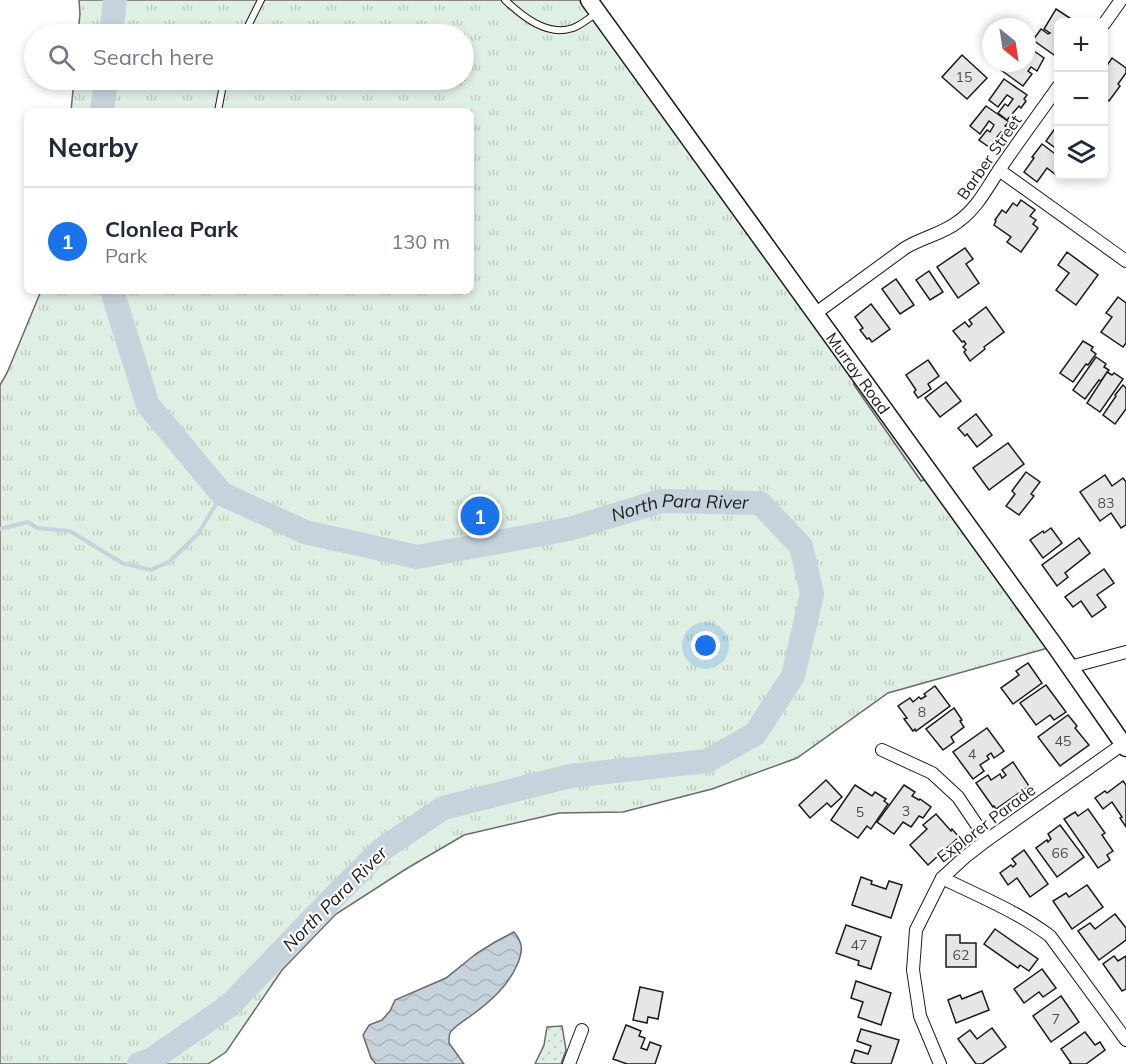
<!DOCTYPE html>
<meta charset="utf-8">
<style>
:root{--surface:#fff;--page:#f2f2f3;--text:#1f2937;--muted:#747a83;--line:#e0e1e3;--accent:#1a73e8}
body{margin:0;font-family:Mulish,sans-serif;background:var(--page);color:var(--text)}
.controls{position:absolute;right:18px;top:18px;display:grid;overflow:hidden;border-radius:9px;box-shadow:0 3px 9px #0003}
.controls button{width:54px;height:54px;display:grid;place-items:center;padding:0;border:0;border-bottom:2px solid var(--line);background:var(--surface);color:var(--text);font:30px sans-serif}
.compass{position:absolute;left:982px;top:18px;width:54px;height:54px;border-radius:50%;background:var(--surface);box-shadow:0 3px 9px #0003;rotate:150deg}
.you{position:absolute;left:706px;top:646px;width:21px;height:21px;margin:-15px;border:4px solid #fff;border-radius:50%;background:#1a73e8;box-shadow:0 0 0 9px #1a73e833}
.badge{display:grid;place-items:center;width:39px;height:39px;border-radius:50%;background:var(--accent);color:#fff;font-size:20px;font-weight:700}
.pin{position:absolute;translate:-50% -50%;border:3px solid #fff;box-shadow:0 2px 6px #0006}
.list{margin:0;padding:0;list-style:none}
h2{display:flex;justify-content:space-between;align-items:center;height:78px;margin:0;padding:0 24px;font-size:26px}
h2 small{font-size:20px;font-weight:400;color:var(--muted)}
.list li{display:grid;grid-template-columns:39px 1fr auto;gap:18px;align-items:center;box-sizing:border-box;height:108px;padding:0 24px;border-top:2px solid var(--line)}
.list b{display:block;font-size:22px;white-space:nowrap}
.list p{margin:0;font-size:20px;white-space:nowrap;color:var(--muted)}
.list em{font-size:20px;font-style:normal;color:var(--muted)}
.icon{flex:none;width:33px;height:33px;fill:none;stroke:currentColor;stroke-width:2;stroke-linecap:round;stroke-linejoin:round}
.map{position:relative;flex:none;width:1126px;height:1064px;overflow:hidden}
.search{position:absolute;background:var(--surface);box-shadow:0 3px 9px #0003;left:24px;top:24px;width:450px;height:66px;display:flex;align-items:center;gap:15px;box-sizing:border-box;padding:0 21px;border-radius:33px;color:var(--muted);font-size:22px}
.panel{position:absolute;background:var(--surface);box-shadow:0 3px 9px #0003;left:24px;top:108px;width:450px;height:186px;border-radius:9px}
.map>svg:first-child{display:block}
.grass{fill:url(#grass-dots);stroke:#6a6a6a;stroke-width:1.5}
.park{fill:url(#park-tufts);stroke:#6a6a6a;stroke-width:1.5}
.parking{fill:#ededed;stroke:#6a6a6a;stroke-width:1.5}
.water{fill:url(#water-waves);stroke:#6a6a6a;stroke-width:1.5}
.lines{fill:none;stroke-linecap:round;stroke-linejoin:round}
.stream{stroke:#c6d2dc;stroke-width:4}
.river{stroke:#c6d2dc;stroke-width:24}
.building{fill:#e6e6e6;stroke:#1a1a1a;stroke-width:1.5}
.lane-casing{stroke:#1a1a1a;stroke-width:8}
.street-casing{stroke:#1a1a1a;stroke-width:14}
.secondary-casing{stroke:#1a1a1a;stroke-width:19}
.lane{stroke:#fff;stroke-width:6}
.street{stroke:#fff;stroke-width:12}
.secondary{stroke:#fff;stroke-width:16}
.labels{text-anchor:middle;stroke-width:4.5;stroke-linejoin:round;paint-order:stroke}
.number-label{font-size:14px;fill:#4d4d4d}
.street-label{font-size:16px;fill:#1a1a1a;stroke:#fff}
.water-label{font-size:18px;font-style:italic;fill:#1a1a1a;stroke:#fff}
</style>
<div class="map">
<svg width="1126" height="1064" viewBox="0 0 1126 1064">
<defs>
<pattern id="grass-dots" width="8" height="8" patternUnits="userSpaceOnUse" patternTransform="scale(1.5)"><rect width="8" height="8" fill="#e0efe3"/><path d="M2 2h.1M6 6h.1" fill="none" stroke="#c0ccc2" stroke-width="1.8" stroke-linecap="round"/></pattern>
<pattern id="park-tufts" width="24" height="20" patternUnits="userSpaceOnUse" patternTransform="scale(1.5)"><rect width="24" height="20" fill="#e0efe3"/><path d="M3 7l-1-3M5 7V3M7 7l1-3M15 17l-1-3M17 17v-4M19 17l1-3" fill="none" stroke="#c0ccc2"/></pattern>
<pattern id="water-waves" width="16" height="10" patternUnits="userSpaceOnUse" patternTransform="scale(1.5)"><rect width="16" height="10" fill="#c6d2dc"/><path d="M0 5q4-4 8 0t8 0" fill="none" stroke="#aab4bc"/></pattern>
</defs>
<rect width="100%" height="100%" fill="#fff"/>
<polygon class="grass" points="562,1026 566,1050 561,1064 535,1064 544,1045 547,1027"/>
<polygon class="park" points="79,0 589,0 1055,646 888,693 797,758 712,789 623,812 559,813 464,835 406,869 336,914 282,970 226,1052 208,1064 0,1064 0,385 7,373 41,291 471,291 471,111 71,111 74,80 464,80 464,34 78,34 80,14"/>
<polygon class="parking" points="853,376 926,479 921,481 854,385"/>
<path class="water" d="M 514,932 C 523,943 523,950 518,963 C 509,985 491,1001 472,1015 C 465,1020 454,1026 450,1033 C 449,1035 449,1041 449,1043 L 464,1064 L 376,1064 L 371,1058 L 363,1035 L 369,1025 L 382,1020 L 390,1011 L 395,1000 L 446,978 L 477,953 L 495,942 Z"/>
<g class="lines">
<polyline class="stream" points="0,529 28,522 37,528 70,531 122,563 151,570 170,561 198,534 222,494"/>
<g class="river">
<polyline points="111,34 115,0"/>
<polyline points="102,111 106,80"/>
<path id="s1" d="M 112,291 L 148,405 L 222,494 L 305,532 L 417,557 L 569,529 L 661,501 L 760,503 L 801,546 L 812,594 L 793,676 L 755,734 L 707,761 L 570,776 L 443,808 L 381,850 L 327,904 L 230,1005 L 151,1060 L 139,1064"/>
</g>
</g>
<g class="building">
<polygon points="1056,9 1076,22 1058,22 1058,38 1056,41 1058,42 1058,48 1054,55 1033,40 1041,29 1048,34 1050,33 1044,29"/>
<polygon points="1027,46 1044,58 1037,71 1031,67 1028,71 1032,74 1023,86 994,65 996,63 1027,63"/>
<polygon points="962,55 987,78 967,99 942,77"/>
<polygon points="1112,58 1126,68 1126,73 1118,84 1120,86 1109,101 1104,97 1104,70"/>
<polygon points="1004,79 1027,95 1024,99 1026,101 1021,108 1019,106 1007,120 998,113 1005,104 1008,106 1013,99 1007,95 998,107 989,100"/>
<polygon points="986,106 1009,122 1005,126 1008,128 1003,134 1001,132 989,147 979,140 987,130 990,132 994,125 989,121 980,134 970,126"/>
<polygon points="1056,127 1058,129 1058,150 1046,141"/>
<polygon points="1042,144 1058,156 1058,176 1062,176 1060,178 1047,168 1037,182 1024,172 1034,158 1032,157"/>
<polygon points="1021,200 1035,210 1030,216 1036,220 1033,224 1038,228 1021,252 1007,242 1011,237 994,225 996,221 995,220 1002,210 1006,213 1013,203 1017,206"/>
<polygon points="965,248 973,259 966,264 979,283 958,298 937,267"/>
<polygon points="1067,252 1098,275 1076,305 1056,290 1069,273 1058,265"/>
<polygon points="929,271 943,292 930,300 916,280"/>
<polygon points="896,279 914,305 900,314 882,289"/>
<polygon points="1118,297 1126,303 1126,343 1123,347 1101,332 1112,317 1106,313"/>
<polygon points="871,304 890,329 872,342 869,338 867,339 860,330 863,328 855,317"/>
<polygon points="986,307 1004,332 984,347 985,349 970,361 964,352 966,350 963,347 966,344 964,341 962,342 953,331 965,322 969,327 972,324 969,320"/>
<polygon points="1083,341 1093,347 1091,350 1096,354 1088,365 1086,364 1073,382 1060,373"/>
<polygon points="1096,357 1106,364 1104,367 1109,370 1101,381 1099,380 1085,399 1073,390"/>
<polygon points="928,360 939,376 928,384 931,389 918,398 914,392 916,390 906,375"/>
<polygon points="1107,372 1112,375 1114,373 1123,379 1100,412 1087,403"/>
<polygon points="946,382 961,401 940,417 925,398"/>
<polygon points="1123,385 1126,388 1126,409 1115,424 1103,415 1116,396 1115,395"/>
<polygon points="976,414 992,435 977,447 967,434 965,436 958,428"/>
<polygon points="1008,443 1024,464 989,490 973,468"/>
<polygon points="1026,472 1040,482 1031,494 1034,496 1019,515 1006,506 1015,494 1012,491"/>
<polygon points="1105,475 1112,486 1123,478 1126,482 1126,525 1121,528 1111,513 1100,521 1080,492"/>
<polygon points="1051,528 1062,543 1043,558 1030,540 1043,531 1044,533"/>
<polygon points="1079,538 1090,553 1065,573 1068,577 1057,586 1042,565"/>
<polygon points="1104,569 1114,583 1097,595 1106,607 1092,617 1081,601 1073,607 1065,597"/>
<polygon points="1028,663 1042,683 1013,704 1001,688 1019,675 1016,671"/>
<polygon points="1046,685 1066,712 1054,720 1050,715 1036,725 1020,703"/>
<polygon points="935,686 950,706 916,731 915,729 913,731 904,719 907,718 898,706 910,698 913,702 919,697 921,699 926,696 924,694"/>
<polygon points="954,708 962,720 960,721 964,727 951,737 954,742 943,750 926,729"/>
<polygon points="1068,715 1077,726 1075,728 1089,745 1060,766 1038,737"/>
<polygon points="987,728 1004,751 994,758 991,753 987,756 989,759 980,765 984,771 973,779 953,752"/>
<polygon points="1013,762 1029,786 996,809 994,806 993,807 976,783 988,775 991,780 1000,774 1002,778 1006,775 1002,770"/>
<polygon points="826,780 842,797 831,807 827,803 810,818 799,805"/>
<polygon points="1123,781 1126,785 1126,827 1120,818 1122,817 1112,802 1103,809 1095,798 1105,791 1107,793"/>
<polygon points="855,785 872,796 875,792 886,799 884,801 888,804 871,829 867,826 858,838 831,820"/>
<polygon points="904,785 915,792 912,796 919,800 920,799 931,807 923,818 919,816 911,827 903,822 894,834 877,822"/>
<polygon points="1088,809 1105,833 1102,835 1113,851 1107,855 1110,860 1098,868 1064,819 1075,812 1078,816"/>
<polygon points="936,814 951,831 952,829 959,837 928,865 910,845 927,829 923,825"/>
<polygon points="1060,825 1084,857 1057,877 1036,848 1047,840 1048,842 1051,839 1048,834"/>
<polygon points="1024,850 1048,884 1030,897 1017,878 1008,885 1000,873 1011,865 1013,867 1016,864 1012,859"/>
<polygon points="861,877 872,881 871,884 886,889 889,881 902,885 891,918 852,905"/>
<polygon points="1087,885 1103,907 1072,929 1053,901 1066,893 1069,897"/>
<polygon points="1115,914 1126,928 1126,940 1099,960 1078,931 1090,923 1095,929"/>
<polygon points="846,925 881,937 871,969 858,965 859,961 836,953"/>
<polygon points="995,929 1038,959 1029,971 1020,965 1018,968 984,944"/>
<polygon points="946,935 960,935 960,943 976,943 976,967 946,967"/>
<polygon points="1114,956 1118,961 1126,956 1126,989 1122,991 1103,964"/>
<polygon points="1042,969 1056,988 1043,997 1039,992 1024,1003 1014,989"/>
<polygon points="856,981 891,993 881,1025 858,1017 863,1002 851,998"/>
<polygon points="640,987 663,992 658,1019 648,1017 647,1023 633,1020"/>
<polygon points="982,991 989,1010 956,1023 948,1000 960,995 962,999"/>
<polygon points="1061,996 1079,1022 1051,1042 1033,1016"/>
<polygon points="626,1025 641,1031 639,1036 645,1038 641,1048 647,1050 650,1042 661,1046 655,1064 627,1064 613,1059"/>
<polygon points="992,1028 1006,1047 982,1064 976,1064 958,1039 970,1030 977,1039"/>
<polygon points="861,1029 899,1040 891,1064 856,1064 851,1062 855,1050 868,1054 871,1046 857,1041"/>
<polygon points="1085,1032 1095,1045 1100,1042 1105,1050 1086,1064 1069,1064 1071,1063 1061,1049"/>
</g>
<g class="lines">
<g class="lane-casing">
<g id="lane">
<path d="M 505,0 C 522,16 547,37 573,28 C 581,25 589,18 597,13"/>
<polyline points="244,34 261,0"/>
<polyline points="218,111 224,80"/>
</g>
</g>
<g class="street-casing">
<g id="street">
<polyline points="1104,24 1121,0"/>
<polyline points="999,170 1126,261"/>
<path d="M 816,313 L 905,248 C 923,237 943,234 959,221 C 977,208 987,188 999,170 C 1018,142 1039,114 1058,87"/>
<polyline points="1070,667 1126,652"/>
<polyline points="882,750 932,773 958,797 987,840"/>
<path d="M 942,878 C 979,896 1018,912 1050,936 L 1126,1040"/>
<polyline points="569,1064 582,1030"/>
<polyline points="940,1064 920,1016 913,970 916,930 942,878 965,857 987,840 1123,744"/>
</g>
</g>
<g class="secondary-casing">
<g id="secondary">
<path id="s2" d="M 589,0 L 1055,646 L 1126,748"/>
</g>
</g>
<use href="#lane" class="lane"/>
<use href="#street" class="street"/>
<use href="#secondary" class="secondary"/>
</g>
<g class="labels">
<g class="number-label">
<text x="964" y="82">15</text>
<text x="1106" y="508">83</text>
<text x="922" y="717">8</text>
<text x="1063" y="746">45</text>
<text x="972" y="759">4</text>
<text x="906" y="816">3</text>
<text x="860" y="817">5</text>
<text x="1060" y="858">66</text>
<text x="859" y="950">47</text>
<text x="961" y="960">62</text>
<text x="1056" y="1024">7</text>
</g>
<g class="street-label">
<text transform="translate(989 157) rotate(-55)" y="6">Barber Street</text>
<text dy="6" stroke="none"><textPath href="#s2" startOffset="460">Murray Road</textPath></text>
<text transform="translate(986 823) rotate(-37)" y="6">Explorer Parade</text>
</g>
<g class="water-label">
<text dy="6" stroke="none"><textPath href="#s1" startOffset="710">North Para River</textPath></text>
<text transform="translate(335 899) rotate(-45)" y="6">North Para River</text>
</g>
</g>
</svg>
<div class="controls">
<button>+</button>
<button>−</button>
<button><svg class="icon" aria-label="layers" viewBox="0 0 24 24"><path d="M12 4l9 5-9 5-9-5zM3 14l9 5 9-5"/></svg></button>
</div>
<svg class="compass" viewBox="-18 -18 36 36"><path d="M0-13l5 13h-10z" fill="#e53935"/><path d="M0 13l5-13h-10z" fill="#747a83"/></svg>
<div class="you"></div>
<div class="pin badge" style="left:480px;top:516px">1</div>
<div class="search"><svg class="icon" aria-label="search" viewBox="0 0 24 24"><circle cx="10" cy="10" r="6"/><path d="M15 15l6 6"/></svg>Search here</div>
<section class="panel">
<h2>Nearby<small></small></h2>
<ul class="list">
<li><span class="badge">1</span><div><b>Clonlea Park</b><p>Park</p></div><em>130 m</em></li>
</ul>
</section>
</div>
